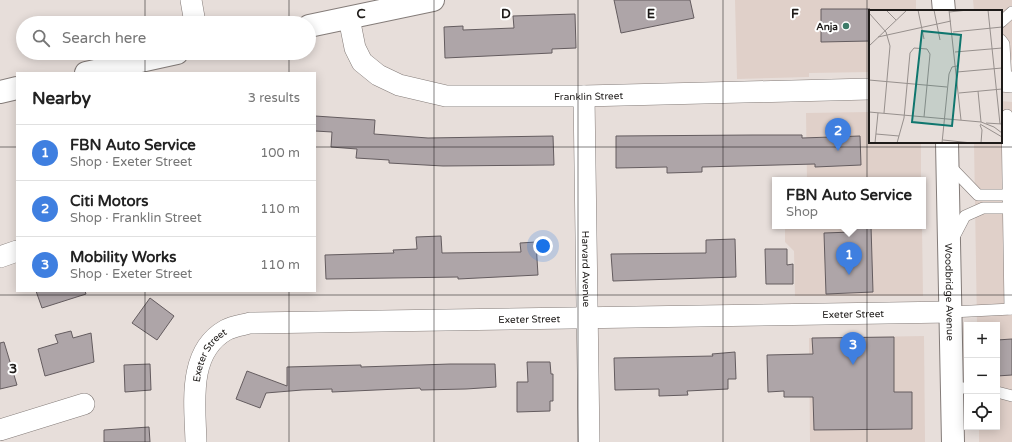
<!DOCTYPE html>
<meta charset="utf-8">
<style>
:root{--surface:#fff;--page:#f6f6f6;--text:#222;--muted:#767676;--line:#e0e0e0;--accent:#0f766e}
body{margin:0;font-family:"Varela Round",sans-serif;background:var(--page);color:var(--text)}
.controls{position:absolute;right:12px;bottom:12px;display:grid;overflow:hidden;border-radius:0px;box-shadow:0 2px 10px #0003}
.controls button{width:36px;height:36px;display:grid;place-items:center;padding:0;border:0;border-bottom:1px solid var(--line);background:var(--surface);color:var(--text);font:20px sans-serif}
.you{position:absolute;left:543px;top:246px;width:14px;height:14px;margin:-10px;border:3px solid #fff;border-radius:50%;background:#1a73e8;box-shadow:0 0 0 6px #1a73e833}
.badge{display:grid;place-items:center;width:26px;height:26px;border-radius:50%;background:var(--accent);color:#fff;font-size:13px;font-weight:700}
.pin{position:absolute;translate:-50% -33px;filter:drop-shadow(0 1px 2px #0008)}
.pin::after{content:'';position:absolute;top:21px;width:14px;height:12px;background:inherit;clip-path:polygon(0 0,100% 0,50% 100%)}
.popup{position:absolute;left:772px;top:177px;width:154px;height:52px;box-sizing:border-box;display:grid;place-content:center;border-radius:0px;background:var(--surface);filter:drop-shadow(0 1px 3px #0005);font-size:13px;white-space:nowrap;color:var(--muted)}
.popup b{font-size:15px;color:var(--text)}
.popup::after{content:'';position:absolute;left:50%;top:100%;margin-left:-8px;border:8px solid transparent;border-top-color:var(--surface)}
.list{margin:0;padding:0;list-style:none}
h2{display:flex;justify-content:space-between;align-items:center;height:52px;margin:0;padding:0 16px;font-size:17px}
h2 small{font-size:13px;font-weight:400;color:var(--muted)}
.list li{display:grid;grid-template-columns:26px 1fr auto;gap:12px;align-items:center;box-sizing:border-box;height:56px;padding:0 16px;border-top:1px solid var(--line)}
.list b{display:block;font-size:15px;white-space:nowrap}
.list p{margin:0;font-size:13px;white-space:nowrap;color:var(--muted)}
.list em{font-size:13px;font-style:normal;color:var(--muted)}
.icon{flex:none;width:22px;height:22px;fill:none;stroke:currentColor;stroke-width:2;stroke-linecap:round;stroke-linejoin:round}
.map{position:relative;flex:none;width:1012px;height:442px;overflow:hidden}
.search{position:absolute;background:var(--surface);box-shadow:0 2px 10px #0003;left:16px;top:16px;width:300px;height:44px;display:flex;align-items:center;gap:10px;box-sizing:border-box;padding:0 14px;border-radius:22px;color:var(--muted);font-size:15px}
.panel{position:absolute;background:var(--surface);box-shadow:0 2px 10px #0003;left:16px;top:72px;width:300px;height:220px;border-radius:0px}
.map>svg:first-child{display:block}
.built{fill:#e0d0c9}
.building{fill:#aea5a8;stroke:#645c5f}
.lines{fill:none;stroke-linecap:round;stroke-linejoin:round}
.lane-casing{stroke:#847c79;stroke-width:12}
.street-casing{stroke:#847c79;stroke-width:22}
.secondary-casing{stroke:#847c79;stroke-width:24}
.lane{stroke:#fff;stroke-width:11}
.street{stroke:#fff;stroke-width:21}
.secondary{stroke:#fff;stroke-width:22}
.grid{fill:none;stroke:#1e1b19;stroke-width:1;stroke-opacity:0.55}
.poi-dot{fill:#3d7b68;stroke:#fff;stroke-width:1.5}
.labels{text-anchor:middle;stroke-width:4;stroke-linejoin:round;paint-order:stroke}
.poi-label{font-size:10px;font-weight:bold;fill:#1e1b19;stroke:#fff;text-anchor:end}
.street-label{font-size:10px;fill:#1e1b19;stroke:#fff}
.inset-road{fill:none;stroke:#97908d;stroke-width:1}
.view{fill:#0f766e;fill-opacity:0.15;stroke:#0f766e;stroke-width:2}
.inset-edge{fill:none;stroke:#1e1b19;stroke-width:2}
.grid-label{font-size:13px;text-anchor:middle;font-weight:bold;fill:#1e1b19;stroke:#fff;stroke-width:4;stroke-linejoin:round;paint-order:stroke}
</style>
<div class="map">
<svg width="1012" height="442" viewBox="0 0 1012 442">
<rect width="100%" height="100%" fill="#e7deda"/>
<g class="built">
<polygon points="735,0 916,0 916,11 870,11 870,72 809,73 809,77 737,79"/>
<polygon points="973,0 1012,0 1012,60 1001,59 1001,11 974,11"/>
<polygon points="1001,101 1012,102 1012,442 979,442 979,427 997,427 997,325 977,325 974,142 1001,142"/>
<polygon points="870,112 870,142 921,142 921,180 807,180 806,113"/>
<polygon points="785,226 922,226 923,296 795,296 794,251 785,242"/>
<polygon points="924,336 925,442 810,442 809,338"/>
</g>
<g class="building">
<polygon points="614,0 690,0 694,18 621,33"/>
<polygon points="821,9 870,9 870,41 821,42"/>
<polygon points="575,14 576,48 552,49 552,53 445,58 444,27 463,26 463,30 514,28 513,16"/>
<polygon points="315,116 375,120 374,134 428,138 553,136 554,165 443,166 389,163 389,160 356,158 357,149 331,147 332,132 315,131"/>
<polygon points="752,135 802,135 802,138 860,136 861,165 815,167 815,164 702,167 702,172 667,173 667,167 616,168 616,136"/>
<polygon points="852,226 871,226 873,292 826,294 824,233 852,232"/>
<polygon points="441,236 442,253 521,252 520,243 536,242 538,275 458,279 458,277 326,279 325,255 394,253 393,250 417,249 416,237"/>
<polygon points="735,239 736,277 613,281 611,254 706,253 706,240"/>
<polygon points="765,249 787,249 787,265 793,264 793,284 766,284"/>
<polygon points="36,291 85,291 86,294 42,308"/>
<polygon points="150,298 174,316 157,340 132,323"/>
<polygon points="71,331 73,338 91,333 94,362 45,376 38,349 58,343 55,335"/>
<polygon points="894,337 894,392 912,392 912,429 814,430 813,397 784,397 784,391 768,392 767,355 813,354 812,338"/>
<polygon points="1012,339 1012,375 997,376 997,340"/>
<polygon points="4,342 17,385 0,389 0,343"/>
<polygon points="735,352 736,379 728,379 728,389 687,391 688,395 659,396 659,389 615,390 614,358 713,356 712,354"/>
<polygon points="527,362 550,362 551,374 553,374 553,401 550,401 550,411 517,412 517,382 528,382"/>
<polygon points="150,364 151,390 125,392 124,365"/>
<polygon points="450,364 495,364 496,387 466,389 421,390 420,388 332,392 332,389 302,390 266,393 260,408 236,399 247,371 287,386 287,367 361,365 361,367"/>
<polygon points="149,427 150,442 104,442 104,430"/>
</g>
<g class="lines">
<g class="lane-casing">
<g id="lane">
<polyline points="1001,22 1012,12"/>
<polyline points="1001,40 1004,44 1006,81"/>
<polyline points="1007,115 1010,309"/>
<polyline points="949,165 978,195 1009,195"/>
<polyline points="953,239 965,216 983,208 1010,208"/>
<polyline points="951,312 1012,309"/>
<polyline points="952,388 967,388"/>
<polyline points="997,392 1012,396"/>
</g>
</g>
<g class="street-casing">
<g id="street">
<polyline points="191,0 195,23"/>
<path id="s1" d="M 349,18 L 355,48 L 362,62 L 378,75 L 399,85 L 446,96 L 584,96 L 870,89"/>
<polyline points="1001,81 1012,82"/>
<path id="s2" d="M 584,96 L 589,442"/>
<polyline points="0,257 17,251"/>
<polyline points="0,430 84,404"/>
<path id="s3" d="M 196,442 C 195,404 187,352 226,330 C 233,326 243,325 250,323 L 951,312"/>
</g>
</g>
<g class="secondary-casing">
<g id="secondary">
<polyline points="943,0 944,11"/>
<polyline points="309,26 433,0"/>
<polyline points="86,73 177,53"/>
<polyline points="0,92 17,88"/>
<path id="s4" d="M 947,142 L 953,442"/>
</g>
</g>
<use href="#lane" class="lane"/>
<use href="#street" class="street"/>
<use href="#secondary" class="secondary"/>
</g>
<path class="grid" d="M 145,0 L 145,23M 289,0 L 289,23M 434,0 L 434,442M 578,0 L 578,442M 723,0 L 723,442M 867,0 L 867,442M 145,53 L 145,73M 289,53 L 289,73M 0,147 L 17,147M 315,147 L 1012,147M 145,291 L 145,442M 289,291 L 289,442M 0,295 L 1012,295"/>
<circle class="poi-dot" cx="846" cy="26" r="4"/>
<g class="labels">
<g class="poi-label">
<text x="838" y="30">Anja</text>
</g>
<g class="street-label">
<text dy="4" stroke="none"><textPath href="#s1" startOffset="281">Franklin Street</textPath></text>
<text dy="4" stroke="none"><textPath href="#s2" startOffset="173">Harvard Avenue</textPath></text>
<text dy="4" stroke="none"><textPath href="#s4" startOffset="150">Woodbridge Avenue</textPath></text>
<text dy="4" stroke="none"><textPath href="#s3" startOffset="751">Exeter Street</textPath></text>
<text dy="4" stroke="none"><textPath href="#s3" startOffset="427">Exeter Street</textPath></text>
<text dy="4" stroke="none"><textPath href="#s3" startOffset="91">Exeter Street</textPath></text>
</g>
</g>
<g transform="translate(869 10)">
<rect width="133" height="133" fill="#e7deda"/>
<path class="inset-road" d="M 17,0 L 27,10M 49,0 L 55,29M 65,0 L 71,30M 80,0 L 92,110M 119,0 L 131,114M 80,2 L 99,0M 0,3 L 17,22 L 21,36 L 15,103M 84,22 L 133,17M 9,27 L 82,11M 0,36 L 38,0M 86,42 L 133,38M 88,62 L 133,58M 0,70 L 78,77M 109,81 L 112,112M 90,83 L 133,79M 0,102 L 112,112 L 125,117 L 133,123M 117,113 L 133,114M 111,114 L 133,127M 111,115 L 113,120 L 112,133M 7,124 L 30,126M 74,130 L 103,133M 6,133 L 9,103M 28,133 L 35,108 L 41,43 L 45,38 L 58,39 L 61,44 L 55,107M 73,133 L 80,64 L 83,57 L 88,56"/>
<path class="view" d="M 53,21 L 92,25 L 83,116 L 43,112 Z"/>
<rect width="133" height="133" class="inset-edge"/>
</g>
<g class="grid-label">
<text x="361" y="18">C</text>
<text x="506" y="18">D</text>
<text x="651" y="18">E</text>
<text x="795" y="18">F</text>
<text x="13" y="373">3</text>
</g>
</svg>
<div class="controls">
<button>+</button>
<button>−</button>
<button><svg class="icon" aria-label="locate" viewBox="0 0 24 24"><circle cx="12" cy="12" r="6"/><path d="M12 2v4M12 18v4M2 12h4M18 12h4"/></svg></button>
</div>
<div class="you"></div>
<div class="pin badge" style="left:849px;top:275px;background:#3f7fe0">1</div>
<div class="popup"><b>FBN Auto Service</b>Shop</div>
<div class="pin badge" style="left:838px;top:151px;background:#3f7fe0">2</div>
<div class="pin badge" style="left:853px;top:365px;background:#3f7fe0">3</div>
<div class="search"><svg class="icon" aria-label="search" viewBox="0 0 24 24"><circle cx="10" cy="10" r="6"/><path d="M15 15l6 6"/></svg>Search here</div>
<section class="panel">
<h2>Nearby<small>3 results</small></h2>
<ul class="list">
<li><span class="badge" style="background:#3f7fe0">1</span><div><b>FBN Auto Service</b><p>Shop · Exeter Street</p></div><em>100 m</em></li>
<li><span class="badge" style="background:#3f7fe0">2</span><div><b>Citi Motors</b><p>Shop · Franklin Street</p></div><em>110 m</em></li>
<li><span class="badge" style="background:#3f7fe0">3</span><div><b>Mobility Works</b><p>Shop · Exeter Street</p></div><em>110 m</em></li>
</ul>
</section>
</div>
